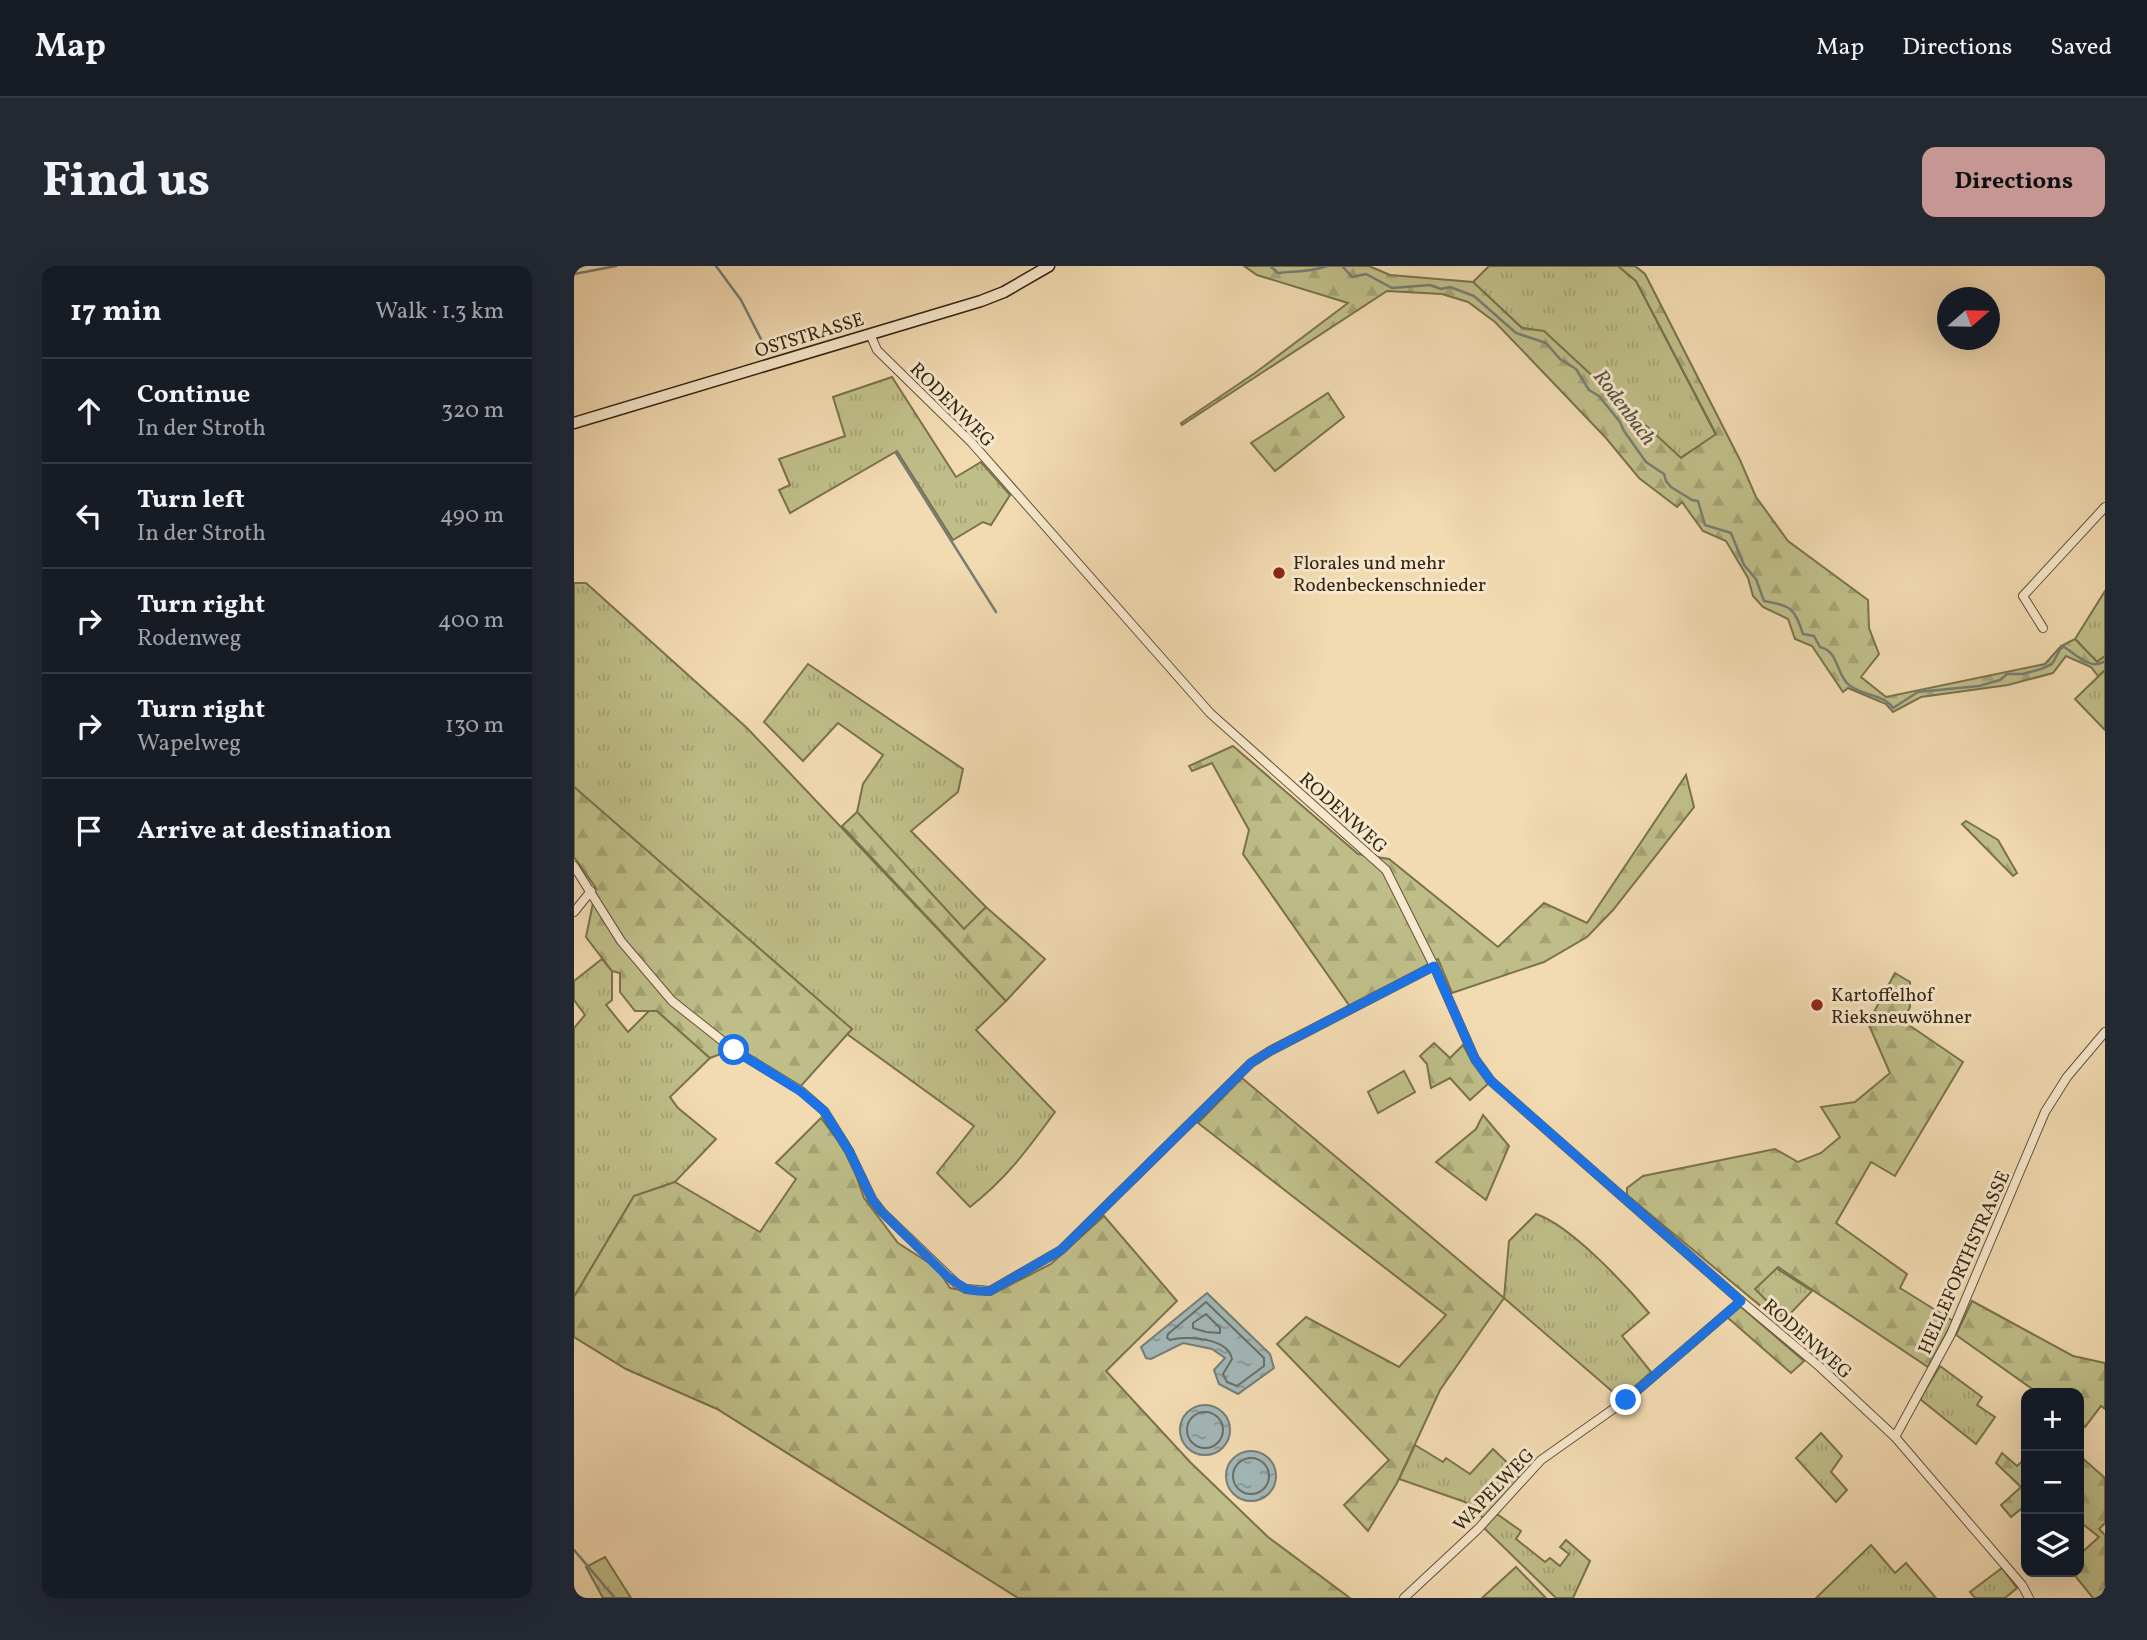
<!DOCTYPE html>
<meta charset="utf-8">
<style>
:root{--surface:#171b24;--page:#242831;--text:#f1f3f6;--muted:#9ea1a6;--line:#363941;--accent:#c59692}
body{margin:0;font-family:Vollkorn,serif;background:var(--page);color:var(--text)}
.controls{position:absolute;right:21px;bottom:21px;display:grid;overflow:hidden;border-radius:14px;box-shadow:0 7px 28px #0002}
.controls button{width:63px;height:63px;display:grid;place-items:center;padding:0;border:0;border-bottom:2px solid var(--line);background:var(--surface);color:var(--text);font:35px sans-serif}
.compass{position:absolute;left:1363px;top:21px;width:63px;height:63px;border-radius:50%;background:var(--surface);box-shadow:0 7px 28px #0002;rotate:70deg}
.stop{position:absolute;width:21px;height:21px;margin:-16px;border:5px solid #1a73e8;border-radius:50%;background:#fff}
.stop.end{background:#1a73e8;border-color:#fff;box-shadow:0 2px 7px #0008}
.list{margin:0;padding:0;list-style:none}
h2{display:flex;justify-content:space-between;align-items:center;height:91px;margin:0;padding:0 28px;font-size:30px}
h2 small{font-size:23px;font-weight:400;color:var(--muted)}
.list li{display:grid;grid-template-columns:46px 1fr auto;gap:21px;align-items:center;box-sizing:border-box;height:105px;padding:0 28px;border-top:2px solid var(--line)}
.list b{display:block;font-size:26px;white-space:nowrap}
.list p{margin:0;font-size:23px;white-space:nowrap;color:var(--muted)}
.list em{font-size:23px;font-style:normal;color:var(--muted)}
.icon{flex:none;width:38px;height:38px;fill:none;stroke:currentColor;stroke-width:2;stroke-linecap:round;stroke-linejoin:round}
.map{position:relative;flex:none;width:1531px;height:1332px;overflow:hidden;border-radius:14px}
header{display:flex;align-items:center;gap:42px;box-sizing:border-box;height:98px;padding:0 35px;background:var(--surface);border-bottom:2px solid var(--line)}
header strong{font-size:33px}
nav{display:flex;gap:38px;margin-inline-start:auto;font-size:24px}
.intro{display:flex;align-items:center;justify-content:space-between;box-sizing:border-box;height:168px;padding:0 42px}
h1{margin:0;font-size:49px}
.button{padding:18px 32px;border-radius:14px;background:var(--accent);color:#111;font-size:24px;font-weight:700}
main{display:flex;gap:42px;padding:0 42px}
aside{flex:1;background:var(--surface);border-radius:14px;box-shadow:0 7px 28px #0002}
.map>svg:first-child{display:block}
.grass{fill:url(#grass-tufts);stroke:#7a724d;stroke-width:2}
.forest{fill:url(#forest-firs);stroke:#7a724d;stroke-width:2}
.pitch{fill:#bfbe88;stroke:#7a724d;stroke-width:2}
.water{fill:url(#water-ripples);stroke:#767d76;stroke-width:2}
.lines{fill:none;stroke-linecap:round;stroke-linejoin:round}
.shore{stroke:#6b6e65;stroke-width:2}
.stream{stroke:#767d76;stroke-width:2.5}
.street-casing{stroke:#64523a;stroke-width:10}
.secondary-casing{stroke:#342512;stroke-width:13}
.street{stroke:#f7e7cc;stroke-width:8}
.secondary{stroke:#f7e7cc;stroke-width:10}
.route{stroke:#1a73e8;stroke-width:9}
.poi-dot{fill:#8f2418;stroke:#f7e7cc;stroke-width:2.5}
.labels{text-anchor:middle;stroke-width:6;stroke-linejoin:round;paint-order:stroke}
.street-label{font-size:19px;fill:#342512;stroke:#f7e7cc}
.poi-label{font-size:19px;fill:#342512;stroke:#f7e7cc;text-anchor:start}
.water-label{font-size:21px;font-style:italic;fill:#555144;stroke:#f7e7cc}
</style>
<header>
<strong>Map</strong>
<nav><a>Map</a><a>Directions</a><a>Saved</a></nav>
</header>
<div class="intro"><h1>Find us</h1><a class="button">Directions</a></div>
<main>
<aside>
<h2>17 min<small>Walk · 1.3 km</small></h2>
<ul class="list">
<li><svg class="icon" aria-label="ahead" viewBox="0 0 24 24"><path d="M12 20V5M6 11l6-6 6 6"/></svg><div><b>Continue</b><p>In der Stroth</p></div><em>320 m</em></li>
<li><svg class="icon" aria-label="left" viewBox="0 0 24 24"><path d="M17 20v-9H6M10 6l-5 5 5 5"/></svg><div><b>Turn left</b><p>In der Stroth</p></div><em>490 m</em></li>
<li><svg class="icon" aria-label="right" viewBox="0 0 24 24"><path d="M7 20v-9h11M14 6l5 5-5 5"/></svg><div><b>Turn right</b><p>Rodenweg</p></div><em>400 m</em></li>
<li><svg class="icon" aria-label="right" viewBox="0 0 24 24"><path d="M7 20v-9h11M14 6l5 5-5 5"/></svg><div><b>Turn right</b><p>Wapelweg</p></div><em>130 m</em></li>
<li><svg class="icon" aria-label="arrive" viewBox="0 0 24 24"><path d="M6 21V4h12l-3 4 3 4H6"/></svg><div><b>Arrive at destination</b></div></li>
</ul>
</aside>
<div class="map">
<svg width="1531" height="1332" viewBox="0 0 1531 1332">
<defs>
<pattern id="grass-tufts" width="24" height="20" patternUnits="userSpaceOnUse" patternTransform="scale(1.75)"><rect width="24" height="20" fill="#bfbe88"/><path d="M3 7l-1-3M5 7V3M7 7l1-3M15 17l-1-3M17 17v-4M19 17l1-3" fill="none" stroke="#a5a374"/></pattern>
<pattern id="forest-firs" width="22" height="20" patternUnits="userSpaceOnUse" patternTransform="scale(1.75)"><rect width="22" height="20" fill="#bfbe88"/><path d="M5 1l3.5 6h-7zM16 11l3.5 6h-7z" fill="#a5a374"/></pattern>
<pattern id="water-ripples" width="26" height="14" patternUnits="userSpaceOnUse" patternTransform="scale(1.75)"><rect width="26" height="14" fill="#a2b7b8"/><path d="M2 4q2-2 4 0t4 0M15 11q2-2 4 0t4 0" fill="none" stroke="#859594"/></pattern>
</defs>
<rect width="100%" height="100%" fill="#f2dab1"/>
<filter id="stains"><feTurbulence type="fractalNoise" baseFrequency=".00286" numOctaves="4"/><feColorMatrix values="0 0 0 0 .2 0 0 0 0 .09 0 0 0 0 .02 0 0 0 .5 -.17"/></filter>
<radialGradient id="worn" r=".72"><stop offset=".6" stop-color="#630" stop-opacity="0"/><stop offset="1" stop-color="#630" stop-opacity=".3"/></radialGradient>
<g class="grass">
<polygon points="915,0 1044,0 1062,15 1142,169 1106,192 970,66 948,62 899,16"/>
<polygon points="318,111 382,211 407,196 436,229 417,259 409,256 379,274 323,185 216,247 205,224 216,219 205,193 271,170 259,131"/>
<path d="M 0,317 L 12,317 L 173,462 L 432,735 L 402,764 L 481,846 C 453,884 433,912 396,941 L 363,907 L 400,860 L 273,768 L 277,763 L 0,521 Z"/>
<polygon points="1531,325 1531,390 1523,396 1501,373"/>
<polygon points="234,398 389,503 384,526 337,565 412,641 390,664 283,546 289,518 309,489 264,457 229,495 190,456"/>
<polygon points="1531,404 1531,464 1501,433"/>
<polygon points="28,693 38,705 38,734 32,739 54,766 75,745 83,745 136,792 96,831 104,842 142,873 101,916 60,930 0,1031 0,762 11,749 0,734 0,715"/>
<path d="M 962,948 C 996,959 1052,1019 1075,1047 L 1048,1070 L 1077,1106 L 1047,1133 L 930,1032 L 935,975 Z"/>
<polygon points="1202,1002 1238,1025 1211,1053 1180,1023"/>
<polygon points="1366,1100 1408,1131 1403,1139 1421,1151 1402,1178 1346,1133"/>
<polygon points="1247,1167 1268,1190 1257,1206 1273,1224 1262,1236 1222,1192"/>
<polygon points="841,1179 869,1196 872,1192 896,1208 919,1183 944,1207 945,1213 909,1252 891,1236 825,1213"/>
<polygon points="923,1248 947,1265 942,1273 971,1296 976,1292 986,1300 995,1288 986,1281 992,1274 1016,1295 999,1332 982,1332 910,1262"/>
<polygon points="1297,1279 1321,1307 1332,1297 1362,1332 1242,1332"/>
<polygon points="31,1291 57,1332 29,1332 12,1301"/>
<polygon points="942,1301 972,1332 908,1332"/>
<polygon points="1428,1302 1443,1322 1431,1332 1401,1332 1396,1326"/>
</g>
<g class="forest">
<polygon points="670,0 795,0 816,9 899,16 948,62 970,65 1107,192 1142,168 1062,15 1044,0 1061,0 1071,8 1166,194 1182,231 1214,275 1294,334 1295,362 1305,388 1287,411 1312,431 1471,398 1487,380 1501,373 1523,396 1531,390 1531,404 1524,410 1517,401 1492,390 1479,407 1434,419 1347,431 1319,446 1312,438 1274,422 1269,426 1238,380 1221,373 1214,353 1189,341 1179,330 1174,312 1152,275 1129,265 1108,236 1103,241 1065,212 1032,172 921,56 894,36 868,28 813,25 608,159 607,157 681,107 774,37 683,9"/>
<polygon points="754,127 770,151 701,205 677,177"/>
<polygon points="659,480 784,588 815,593 924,681 970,637 1013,657 1112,509 1120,541 1039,644 1013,671 970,696 878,727 864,693 777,742 669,588 675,564 638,497 618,505 615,500"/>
<polygon points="0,521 278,763 226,821 162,782 136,792 83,745 61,745 46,726 46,707 38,705 12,671 22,622 0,591"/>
<polygon points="283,546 390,663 412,641 471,693 432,735 268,560"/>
<polygon points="1392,555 1424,574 1443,607 1439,610 1388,558"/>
<polygon points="1321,707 1336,716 1336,741 1329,755 1389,796 1321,910 1297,896 1262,957 1333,1008 1326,1022 1379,1055 1354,1101 1204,1001 1181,1023 1211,1053 1207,1057 1053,929 1053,922 1069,910 1201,883 1224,896 1247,887 1266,871 1247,841 1281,836 1316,807 1294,757"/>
<polygon points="860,777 876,792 889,779 899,797 915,817 896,834 876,812 857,822 853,798 846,790"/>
<polygon points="668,812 930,1032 866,1124 823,1217 794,1265 770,1239 815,1194 703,1078 732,1051 825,1101 872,1049 624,857"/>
<polygon points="909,849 935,880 912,934 862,896 902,863"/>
<polygon points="247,852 275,889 290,932 324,977 363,1002 376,1022 416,1029 477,998 530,950 603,1035 532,1105 616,1196 694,1271 776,1332 444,1332 143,1143 52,1103 0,1071 0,1031 60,930 101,916 186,966 222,913 202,897"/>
<polygon points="1398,1035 1499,1090 1531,1097 1531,1143 1527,1140 1511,1161 1505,1156 1505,1127 1464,1127 1382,1069"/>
<polygon points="1166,1040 1230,1095 1217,1107 1153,1051"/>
<polygon points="1428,1187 1443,1200 1452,1192 1452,1239 1437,1251 1427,1239 1447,1221 1422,1197"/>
<polygon points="1505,1189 1531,1212 1531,1257 1525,1263 1531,1269 1531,1332 1519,1332 1498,1306 1505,1306 1505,1289 1525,1271 1505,1255"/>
</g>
<polygon class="pitch" points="830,805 841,826 804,847 794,826"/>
<g class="water">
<polygon points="633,1027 696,1088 700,1102 664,1128 645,1118 640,1104 651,1092 638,1083 609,1077 577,1093 572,1092 567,1081"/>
<circle cx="631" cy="1164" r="25"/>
<circle cx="677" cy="1210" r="25"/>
</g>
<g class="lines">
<g class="shore">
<path d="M 632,1036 L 690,1092 L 690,1100 L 663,1120 L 653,1116 L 649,1108 L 658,1093 C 654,1072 613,1069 596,1074 L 593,1072 L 594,1068 Z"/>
<polygon points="632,1048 646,1062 646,1067 632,1066 619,1062 619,1057"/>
<circle cx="631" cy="1164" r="18"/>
<circle cx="677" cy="1210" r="18"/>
</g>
<g class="stream">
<polyline points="142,0 167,34 192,83"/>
<path d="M 696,0 L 704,7 C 722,5 737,6 753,0"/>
<path d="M 768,0 L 778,11 L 792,8 L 818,22 L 856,19 L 867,23 L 876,21 L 900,30 L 942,67 L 972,77 L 986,93 L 1002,103 L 1015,124 L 1025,130 L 1046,156 L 1050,165 L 1072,196 L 1090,208 L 1092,215 L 1097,221 L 1118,234 L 1124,235 L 1131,259 L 1157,267 L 1170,299 L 1182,313 L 1190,335 C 1217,340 1220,341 1229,368 L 1240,370 L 1246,381 C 1265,385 1262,409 1275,419 C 1288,430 1310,428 1319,442 L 1344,426 L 1405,420 L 1426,414 L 1433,408 L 1449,408 L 1467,403 L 1478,398 L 1487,382 L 1490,381 C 1503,389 1517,405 1531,395"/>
<polyline points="0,8 42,0"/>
<polyline points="322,187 422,346"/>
<polyline points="0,1284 41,1332"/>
</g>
<g class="street-casing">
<g id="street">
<polyline points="296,68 303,84 398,177 636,447 812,604 860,700 901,793 917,815 1167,1035 1246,1101 1321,1171 1448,1319 1455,1332"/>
<polyline points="1469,362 1449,330 1531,241"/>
<polyline points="0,600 47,675 98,735 160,784 227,825 250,845 275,885 298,933 308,946 383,1018 392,1023 416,1025 487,984 677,797 696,785 860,700"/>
<polyline points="0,646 17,625"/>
<polyline points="1321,1171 1377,1068 1471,846 1493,811 1531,766"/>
<polyline points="830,1332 904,1263 967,1194 1052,1134 1167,1035"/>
</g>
</g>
<g class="secondary-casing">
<polyline id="secondary" points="0,157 407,35 430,26 475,0"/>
</g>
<use href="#street" class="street"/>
<use href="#secondary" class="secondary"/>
</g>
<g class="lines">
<polyline class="route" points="160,784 226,825 250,845 275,885 298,933 308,946 374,1011 392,1023 404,1025 416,1025 487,984 677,797 696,785 860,700 901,793 917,815 1167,1035 1052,1134"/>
</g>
<g class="poi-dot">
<circle cx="705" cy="307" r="7"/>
<circle cx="1243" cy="739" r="7"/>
</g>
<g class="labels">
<g class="street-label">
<text transform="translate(235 68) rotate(-17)" y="7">OSTSTRASSE</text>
<text transform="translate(379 138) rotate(45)" y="7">RODENWEG</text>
<text transform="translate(770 546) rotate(42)" y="7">RODENWEG</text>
<text transform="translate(1389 996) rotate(-66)" y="7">HELLEFORTHSTRASSE</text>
<text transform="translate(1234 1072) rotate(41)" y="7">RODENWEG</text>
<text transform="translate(919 1223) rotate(-46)" y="7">WAPELWEG</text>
</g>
<g class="poi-label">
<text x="719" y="303">Florales und mehr<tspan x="719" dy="22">Rodenbeckenschnieder</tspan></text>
<text x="1257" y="735">Kartoffelhof<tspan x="1257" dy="22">Rieksneuwöhner</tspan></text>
</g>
<g class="water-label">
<text transform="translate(1051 141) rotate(53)" y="7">Rodenbach</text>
</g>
</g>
<rect width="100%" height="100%" filter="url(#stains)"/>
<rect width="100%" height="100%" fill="url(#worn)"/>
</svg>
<div class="controls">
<button>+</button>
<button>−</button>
<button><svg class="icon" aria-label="layers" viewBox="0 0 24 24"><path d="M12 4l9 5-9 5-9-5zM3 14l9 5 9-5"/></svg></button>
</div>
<svg class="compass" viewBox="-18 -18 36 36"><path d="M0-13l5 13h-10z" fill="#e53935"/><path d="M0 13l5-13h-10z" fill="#9ea1a6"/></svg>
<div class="stop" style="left:160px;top:784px"></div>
<div class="stop end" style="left:1052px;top:1134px"></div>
</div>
</main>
